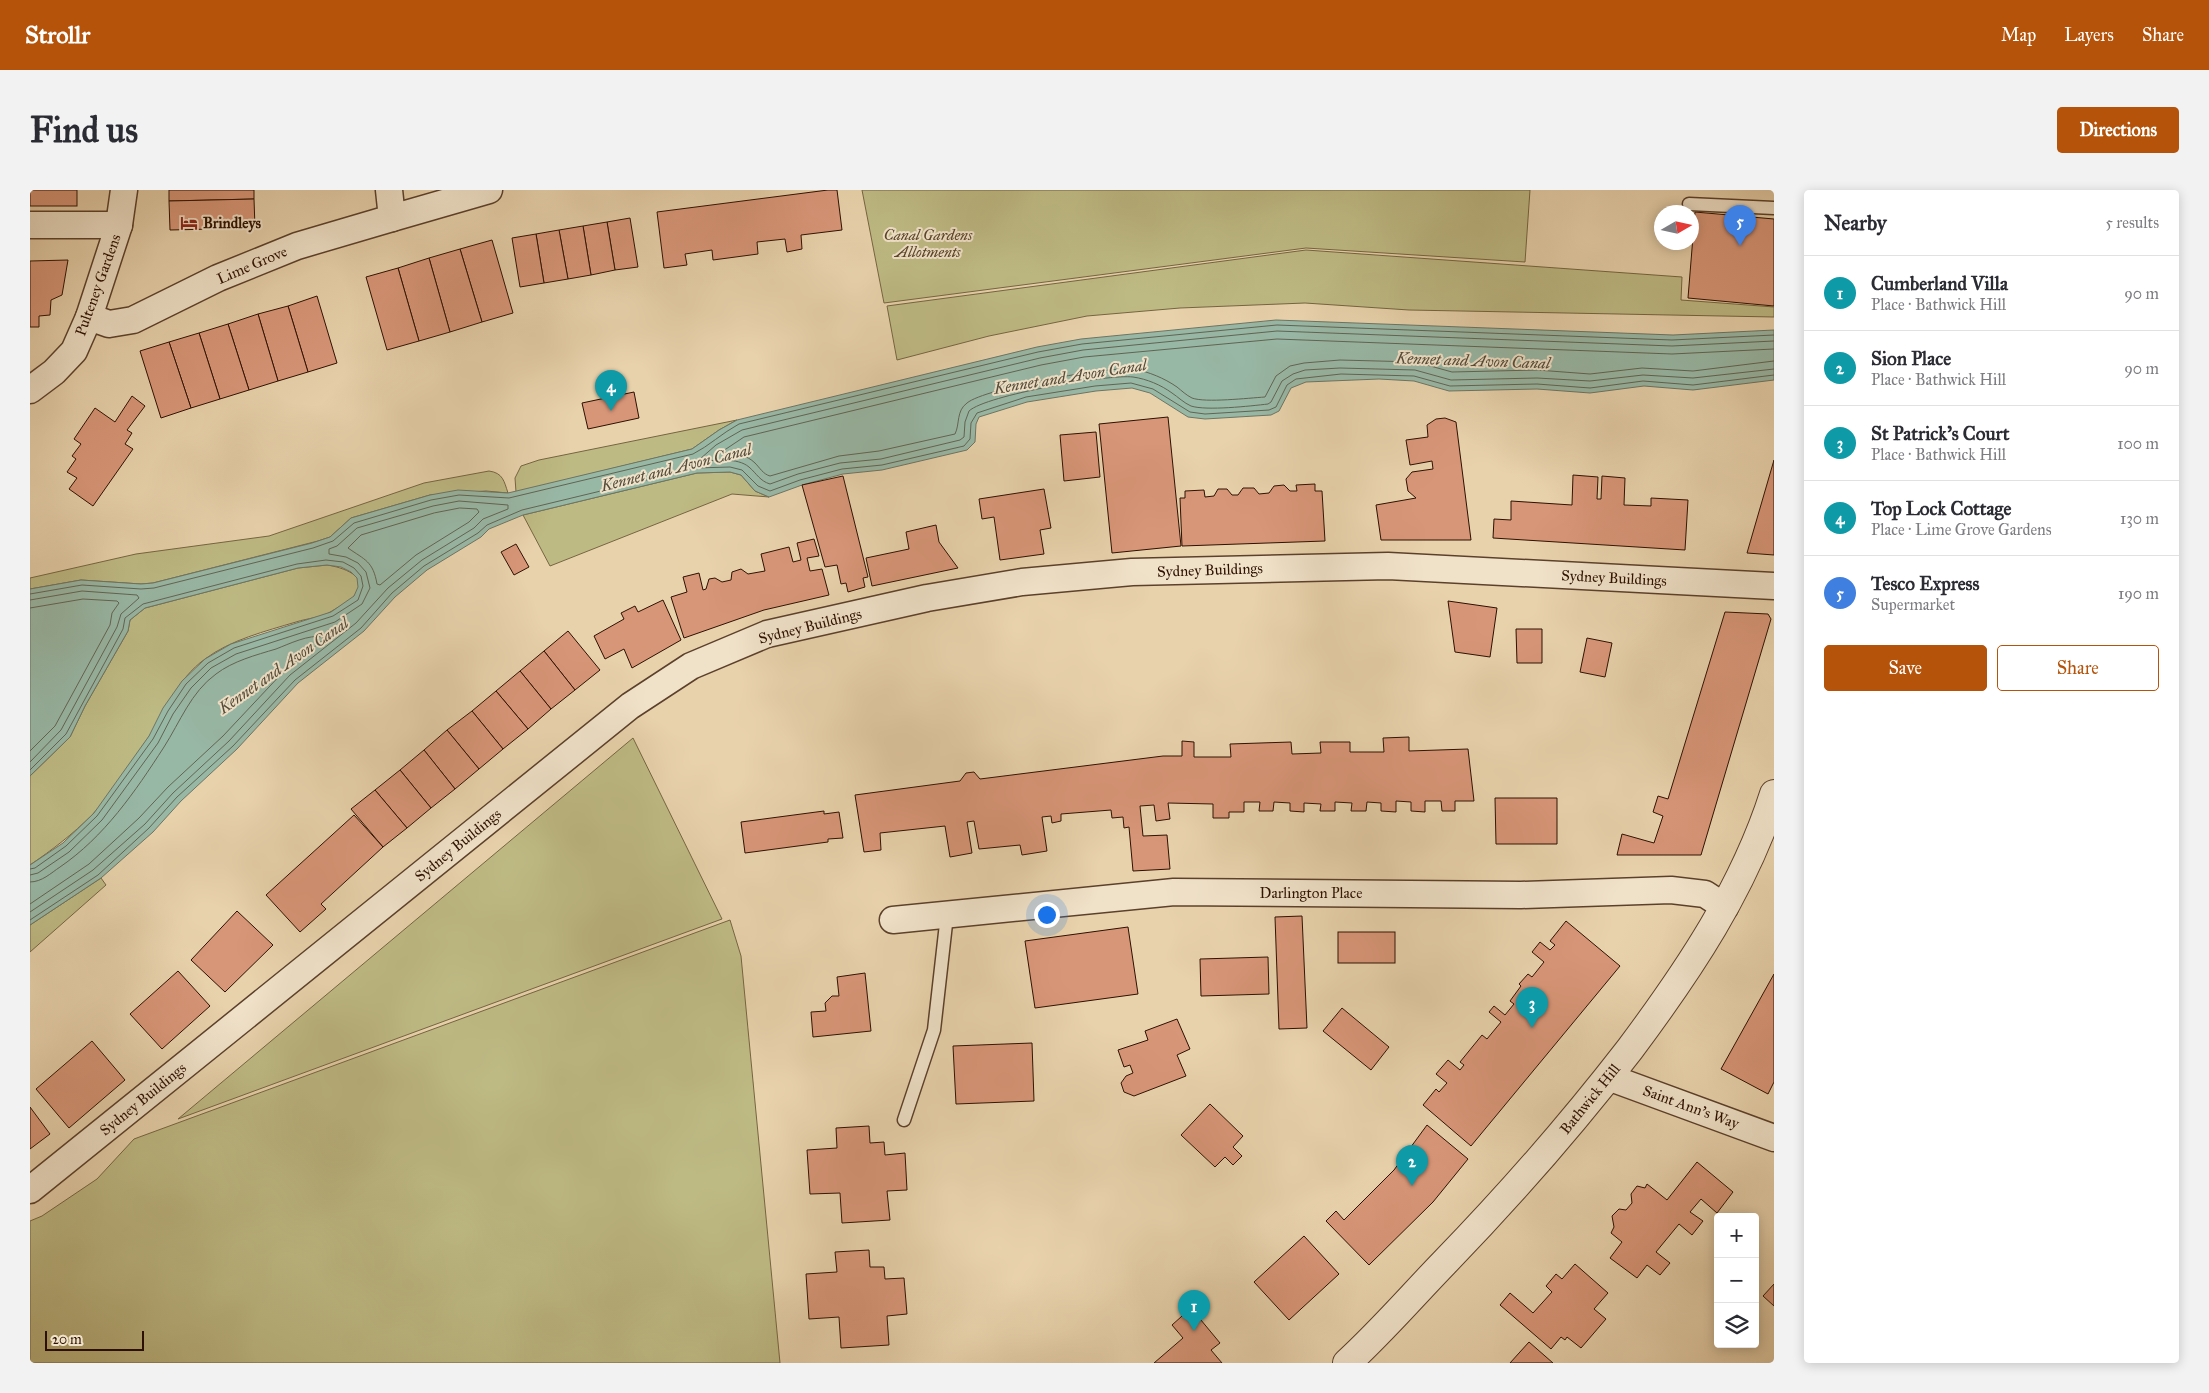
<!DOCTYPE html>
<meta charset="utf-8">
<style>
:root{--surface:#fff;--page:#f2f2f3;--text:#2b2b33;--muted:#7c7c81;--line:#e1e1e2;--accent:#b45309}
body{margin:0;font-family:"IM FELL Great Primer",serif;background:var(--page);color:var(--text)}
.controls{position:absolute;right:15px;bottom:15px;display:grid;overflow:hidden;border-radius:5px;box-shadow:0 2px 12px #0003}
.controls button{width:45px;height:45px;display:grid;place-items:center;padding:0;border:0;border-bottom:1px solid var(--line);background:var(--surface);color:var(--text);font:25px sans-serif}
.compass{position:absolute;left:1624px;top:15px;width:45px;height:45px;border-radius:50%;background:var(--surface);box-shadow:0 2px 12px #0003;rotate:81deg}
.scale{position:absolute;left:15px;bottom:12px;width:99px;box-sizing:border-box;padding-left:5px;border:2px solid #2d1000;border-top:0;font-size:14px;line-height:18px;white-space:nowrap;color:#2d1000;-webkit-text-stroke:4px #f0e2c9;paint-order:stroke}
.you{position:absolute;left:1016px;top:724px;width:18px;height:18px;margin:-12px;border:4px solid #fff;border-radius:50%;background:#1a73e8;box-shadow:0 0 0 8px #1a73e833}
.badge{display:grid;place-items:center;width:32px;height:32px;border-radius:50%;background:var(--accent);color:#fff;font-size:16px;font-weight:700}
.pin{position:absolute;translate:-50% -41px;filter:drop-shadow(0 1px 2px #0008)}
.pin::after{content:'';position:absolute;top:26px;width:18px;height:15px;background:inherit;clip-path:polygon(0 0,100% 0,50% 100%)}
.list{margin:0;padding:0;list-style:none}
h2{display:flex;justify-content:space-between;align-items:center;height:65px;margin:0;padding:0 20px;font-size:21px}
h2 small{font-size:16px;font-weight:400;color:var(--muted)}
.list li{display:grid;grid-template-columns:32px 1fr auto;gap:15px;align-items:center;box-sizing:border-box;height:75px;padding:0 20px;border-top:1px solid var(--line)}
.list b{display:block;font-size:19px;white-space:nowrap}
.list p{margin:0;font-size:16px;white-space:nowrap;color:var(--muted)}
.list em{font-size:16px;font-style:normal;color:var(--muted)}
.actions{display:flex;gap:10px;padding:15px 20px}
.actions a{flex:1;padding:11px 0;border:1px solid var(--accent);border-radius:5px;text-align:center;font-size:18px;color:var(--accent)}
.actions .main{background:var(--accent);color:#fff}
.icon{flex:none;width:28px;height:28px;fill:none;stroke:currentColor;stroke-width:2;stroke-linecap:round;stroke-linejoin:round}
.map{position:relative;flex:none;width:1744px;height:1173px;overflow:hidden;border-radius:5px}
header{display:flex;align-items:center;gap:30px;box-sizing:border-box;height:70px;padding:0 25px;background:var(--accent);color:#fff}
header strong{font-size:24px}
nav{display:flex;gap:28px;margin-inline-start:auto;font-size:18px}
.intro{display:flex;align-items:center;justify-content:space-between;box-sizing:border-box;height:120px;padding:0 30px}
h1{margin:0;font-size:35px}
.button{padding:12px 22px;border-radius:5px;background:var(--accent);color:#fff;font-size:18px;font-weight:700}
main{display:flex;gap:30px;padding:0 30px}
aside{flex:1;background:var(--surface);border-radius:5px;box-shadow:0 2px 12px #0003}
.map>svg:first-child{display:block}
.green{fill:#beba84;stroke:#766542}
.water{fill:#98b8a6;stroke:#6d7564}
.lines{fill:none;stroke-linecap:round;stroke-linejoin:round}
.shore{stroke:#626453;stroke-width:1}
.building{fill:#d89678;stroke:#2d1000}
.service-casing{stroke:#5c402b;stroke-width:15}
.minor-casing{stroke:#5c402b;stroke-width:29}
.tertiary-casing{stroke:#5c402b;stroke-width:30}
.service{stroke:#f0e2c9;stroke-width:12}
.minor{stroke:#f0e2c9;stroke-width:26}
.tertiary{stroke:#f0e2c9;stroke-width:28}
.labels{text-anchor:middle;stroke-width:4;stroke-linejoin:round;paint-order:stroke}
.poi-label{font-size:15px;font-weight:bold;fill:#2d1000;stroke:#f0e2c9;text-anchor:start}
.park-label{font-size:15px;font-style:italic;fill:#584328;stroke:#f0e2c9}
.street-label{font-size:15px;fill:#2d1000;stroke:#f0e2c9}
.water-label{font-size:16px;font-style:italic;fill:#524b3a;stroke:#f0e2c9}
</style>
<header>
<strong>Strollr</strong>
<nav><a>Map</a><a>Layers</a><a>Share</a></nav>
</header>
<div class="intro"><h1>Find us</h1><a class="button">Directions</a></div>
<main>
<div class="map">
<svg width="1744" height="1173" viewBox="0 0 1744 1173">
<rect width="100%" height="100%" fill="#e8d2ac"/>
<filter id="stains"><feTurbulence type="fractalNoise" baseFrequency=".004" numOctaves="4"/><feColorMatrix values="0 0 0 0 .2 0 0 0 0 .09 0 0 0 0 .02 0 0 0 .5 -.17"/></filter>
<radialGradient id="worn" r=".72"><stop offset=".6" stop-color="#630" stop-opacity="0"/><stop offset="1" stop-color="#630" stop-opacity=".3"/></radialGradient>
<g class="green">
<polygon points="832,0 1500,0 1495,72 1276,58 854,113"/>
<polygon points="1276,60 1652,87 1651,110 1744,117 1744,127 1379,120 1275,113 1150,118 1057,126 959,146 867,170 857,116"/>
<polygon points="707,230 689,240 662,259 486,302 485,288 491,276 509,270"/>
<path d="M 459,281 C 473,283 474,291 478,303 L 456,301 L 400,305 L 321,328 L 300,347 L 288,351 L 123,393 L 111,394 L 51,390 L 0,399 L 0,388 L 106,364 L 239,346 L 394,293 Z"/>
<polygon points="700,282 711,285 725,301 739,307 702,304 520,376 493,325 667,283"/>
<path d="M 297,375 C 311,377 342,386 324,406 C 320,412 308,417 302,421 C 291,428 278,428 266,432 C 236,441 200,450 175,469 C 147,489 136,521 118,548 C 102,571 80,606 62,625 C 43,644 22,660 0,675 L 0,586 L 40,547 L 55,516 L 98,441 L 100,430 L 115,418 L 138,412 L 268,378 Z"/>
<polygon points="603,548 692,729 148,929"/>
<polygon points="71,688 76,695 0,762 0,735"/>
<polygon points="700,730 711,766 750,1173 0,1173 0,1031 12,1026 67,989 104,949"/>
</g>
<polygon class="water" points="1246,130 1643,145 1744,140 1744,190 1663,200 1614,196 1560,203 1507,199 1419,201 1384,191 1349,189 1276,192 1261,198 1249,221 1241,225 1175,229 1158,227 1120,203 1102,198 1066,201 997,212 949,227 946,234 945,252 937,260 852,280 813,284 772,295 739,307 725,301 711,285 700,282 667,283 493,325 459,339 451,347 397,380 365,407 334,441 268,493 207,559 151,611 123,642 71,688 0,735 0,675 33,653 64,623 119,546 133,518 152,491 175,469 201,454 301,422 324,406 328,397 327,388 321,382 311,377 297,375 268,378 115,418 100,430 98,441 55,516 40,547 0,586 0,399 51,390 111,394 123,393 282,353 300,347 321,328 400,305 428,300 478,303 662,259 689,240 707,230 1007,157 1051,149"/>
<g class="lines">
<g class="shore">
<path d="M 1744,151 L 1642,156 L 1247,141 L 1053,160 L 1010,168 L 712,240 L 686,255 L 670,269 L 672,271 C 686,271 707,267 719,277 C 727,284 730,291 740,294 L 768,284 L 810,273 L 851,269 L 930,250 L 934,247 L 935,232 L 939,221 C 956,205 1079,184 1103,187 C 1117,189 1131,195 1142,203 C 1148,207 1154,213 1161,216 C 1176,221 1221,216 1238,214 L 1241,212 L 1252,191 L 1263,184 L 1275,180 L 1310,178 L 1385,180 L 1421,190 L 1507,188 L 1560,191 L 1613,185 L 1663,188 L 1744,179"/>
<path d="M 1744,159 L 1642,164 L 1247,149 L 1054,167 L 1011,175 L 714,247 L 693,261 L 694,263 C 705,263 717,265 725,273 C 730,278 733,284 740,286 L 809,266 L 849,261 L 925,244 C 930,234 926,221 937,213 C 955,198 1080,176 1104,179 C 1119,182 1134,188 1147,197 C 1152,201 1156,205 1162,208 C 1175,213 1219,208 1235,207 L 1246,186 L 1260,176 L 1274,173 L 1310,170 L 1386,172 L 1422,182 L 1507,180 L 1560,184 L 1612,178 L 1663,181 L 1744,171"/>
<path d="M 430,318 L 447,319 L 449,322 L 439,332 L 386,365 L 350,395 L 347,394 C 343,371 335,370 318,358 L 331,345 L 404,323 Z"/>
<path d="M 0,404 L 52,395 L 111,399 L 124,398 L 283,358 L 303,351 L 324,333 L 401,310 L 429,305 L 479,308 L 663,264 C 679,256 692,243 709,234 L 1008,162 L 1052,154 L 1247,135 L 1642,150 L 1744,145"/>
<polyline points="0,410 52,401 107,405 109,408 91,424 87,437 31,540 0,572"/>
<polyline points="0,418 53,409 87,411 89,413 82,423 80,435 25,536 0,561"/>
<polyline points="0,580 36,544 93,439 95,428 113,414 267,374 296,370 313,372 324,378 331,386 333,396 328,410 303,426 204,458 178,473 156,494 138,521 123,549 67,626 36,656 5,678 0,679"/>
<polyline points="0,685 8,683 39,662 72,630 128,553 143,524 161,498 181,478 206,464 305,432 332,414 340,398 336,382 328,373 316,367 299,364 299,359 307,356 327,338 403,316 429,311 478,315 478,319 453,329 444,338 392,370 358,398 326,433 260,485 199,551 143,603 115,634 63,680 0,722"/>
<path d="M 0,692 C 12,692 21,683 30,677 C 74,647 105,602 134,557 C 150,532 161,502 186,484 C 203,471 226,465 246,459 C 259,454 279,444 293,447 L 293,450 L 255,480 L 193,546 L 138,597 L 109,628 L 59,674 L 0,714"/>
<polyline points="0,730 68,685 119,638 147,607 203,556 265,490 331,438 362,403 394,376 448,343 457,335 492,320 666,278 700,277 712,280 728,296 740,301 770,290 812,279 852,275 934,256 940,249 941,233 947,223 996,207 1065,196 1101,193 1123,199 1160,222 1175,224 1239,220 1246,217 1257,195 1266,189 1311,184 1384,186 1420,196 1507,194 1560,198 1613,191 1663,195 1744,185"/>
</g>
</g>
<g class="building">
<rect x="0" y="0" width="47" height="16"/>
<polygon points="139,0 224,0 224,9 139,11"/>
<polygon points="798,0 807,0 812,40 771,45 772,59 757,62 755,49 727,52 728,64 683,70 682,60 655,64 657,75 634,78 627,22"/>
<polygon points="224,9 225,38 140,40 139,11"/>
<polygon points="1665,22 1744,29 1744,116 1658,108"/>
<polygon points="600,28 608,77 585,80 577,32"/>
<polygon points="577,32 585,80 561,85 553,36"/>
<polygon points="553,36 561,85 538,89 529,40"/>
<polygon points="529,40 538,89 514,93 506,44"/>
<polygon points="506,44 514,93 490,97 482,48"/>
<polygon points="462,50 483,123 452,132 430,59"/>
<polygon points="430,59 452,132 420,142 399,68"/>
<polygon points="399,68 420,142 389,151 368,78"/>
<polygon points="38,70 32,105 21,110 20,125 9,126 9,137 0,137 0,71"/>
<polygon points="368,78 389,151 357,160 336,87"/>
<polygon points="287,106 307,173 278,182 258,116"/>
<polygon points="258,116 278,182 248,191 228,124"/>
<polygon points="228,124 248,191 219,200 198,134"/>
<polygon points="198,134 219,200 190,209 169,143"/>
<polygon points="169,143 190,209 161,218 139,152"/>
<polygon points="139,152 161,218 131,228 110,161"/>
<polygon points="604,202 609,228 558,239 552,213"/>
<polygon points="102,206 115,216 97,240 102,243 95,254 103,259 63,316 39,299 47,288 37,282 46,269 42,266 51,254 44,249 65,218 85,232"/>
<polygon points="1138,227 1151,356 1082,363 1069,234"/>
<polygon points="1415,228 1426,232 1441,350 1351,350 1346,315 1386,308 1378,301 1376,289 1382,282 1403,279 1402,271 1380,275 1376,250 1398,247 1397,235 1406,229"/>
<polygon points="1066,242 1070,287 1034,291 1030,245"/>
<polygon points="1744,270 1744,365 1717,363"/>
<polygon points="1543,285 1568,287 1567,309 1571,309 1572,286 1595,288 1594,315 1621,316 1621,308 1658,310 1655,360 1463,348 1464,329 1481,330 1481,311 1542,315"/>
<polygon points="813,286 838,387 833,388 835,397 818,402 816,393 811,394 807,375 795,377 772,295"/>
<polygon points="1285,294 1285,301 1292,301 1295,351 1152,356 1150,308 1155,308 1155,301 1174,300 1175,307 1184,306 1188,299 1197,299 1202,305 1208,305 1213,298 1224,298 1229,304 1239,303 1244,296 1254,295 1260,301 1267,301 1266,295"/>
<polygon points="1014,299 1021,338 1010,340 1014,364 970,370 964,327 952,329 949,309"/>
<polygon points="906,335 909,352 928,378 842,396 836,368 879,359 876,342"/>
<polygon points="784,349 789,366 777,368 780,381 792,379 799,405 734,420 654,448 641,407 657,402 653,387 669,383 673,400 676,399 679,389 685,388 692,392 701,390 702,382 711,379 718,384 735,381 731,364 759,357 763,372 771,370 767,353"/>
<polygon points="486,354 499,377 484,385 471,362"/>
<polygon points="633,410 651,450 602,478 594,459 575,469 564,446 594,429 591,423 605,416 608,422"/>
<polygon points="1418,411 1467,418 1460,467 1425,462"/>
<polygon points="1695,422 1738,424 1741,429 1671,665 1587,665 1592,644 1624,653 1633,626 1623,622 1628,606 1638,609"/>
<polygon points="1486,439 1512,439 1512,473 1487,473"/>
<polygon points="538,441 570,480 545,500 514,461"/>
<polygon points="1557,448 1582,453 1575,487 1550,482"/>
<polygon points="514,461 545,500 521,519 490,481"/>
<polygon points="490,481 521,519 498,539 466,501"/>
<polygon points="466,501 498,539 473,559 442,521"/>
<polygon points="442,521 473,559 449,579 417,540"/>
<polygon points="417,540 449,579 425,599 394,560"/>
<polygon points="1379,547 1379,561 1438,559 1444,611 1425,611 1425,621 1412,621 1411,611 1395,611 1395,622 1381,621 1381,612 1366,611 1366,622 1351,621 1351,613 1337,612 1336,621 1321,621 1322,613 1305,612 1305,621 1290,621 1291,614 1274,613 1274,622 1260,621 1260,613 1244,612 1243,621 1229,621 1230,612 1214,612 1214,622 1199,622 1199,628 1183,628 1183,614 1138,613 1140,629 1126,631 1124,615 1110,616 1113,646 1137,645 1140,679 1103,681 1099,637 1094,638 1093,627 1082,628 1081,620 1031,624 1031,631 1022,633 1021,626 1012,627 1017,661 992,665 990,655 949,659 944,631 937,632 942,663 920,667 915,636 850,643 851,660 834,662 825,605 930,591 936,583 944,582 950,589 1133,566 1152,566 1152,551 1164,552 1164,567 1201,567 1200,554 1261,552 1262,564 1291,563 1290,552 1320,552 1320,562 1354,562 1353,548"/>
<polygon points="394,560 425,599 401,618 370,580"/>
<polygon points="370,580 401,618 377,638 345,600"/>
<polygon points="345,600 377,638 353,657 321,619"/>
<polygon points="1465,608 1527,608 1527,654 1466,654"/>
<polygon points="794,621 794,624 809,622 813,648 798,649 798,652 715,663 711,632"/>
<polygon points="324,625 353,657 291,714 296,719 270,742 236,705"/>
<polygon points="207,721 243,755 195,802 161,770"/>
<polygon points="1272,726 1277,838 1249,839 1245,727"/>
<polygon points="1536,731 1590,776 1441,956 1393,915 1406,899 1409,902 1417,893 1406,884 1418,870 1430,880 1434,875 1430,872 1452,845 1457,849 1471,832 1459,822 1464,816 1475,825 1484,814 1480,811 1491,796 1489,794 1498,784 1502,787 1514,772 1502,762 1510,752 1520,760 1525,755 1520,751"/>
<polygon points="1098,737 1108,804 1005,818 995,751"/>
<rect x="1308" y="742" width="57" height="31"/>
<polygon points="1238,767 1239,804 1171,806 1170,769"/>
<polygon points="148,781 180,816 132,859 100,824"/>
<polygon points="835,783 841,841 783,847 781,822 796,821 795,813 802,806 809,806 807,787"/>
<polygon points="1744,784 1744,892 1738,904 1691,879"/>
<polygon points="1312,818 1359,857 1341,880 1293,841"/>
<polygon points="1147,829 1160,859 1147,865 1156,886 1104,906 1094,902 1091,893 1096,886 1103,883 1100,875 1094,877 1088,860 1118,850 1115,841"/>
<polygon points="62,851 95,890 39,938 6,899"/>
<polygon points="1002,853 1004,911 926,914 923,856"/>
<polygon points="1180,914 1213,946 1203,957 1212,966 1203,975 1195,967 1185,977 1151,945"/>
<polygon points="0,917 20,944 0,959"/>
<polygon points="1397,935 1438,969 1403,1012 1339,1075 1296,1031 1306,1021 1314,1030 1364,980"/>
<polygon points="839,936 840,953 854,952 855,965 875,963 877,1000 857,1001 860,1030 812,1033 810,1003 780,1004 777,960 807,958 806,938"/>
<polygon points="1667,972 1703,1002 1687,1023 1671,1009 1660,1022 1673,1031 1662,1045 1649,1034 1626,1062 1640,1073 1630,1085 1617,1075 1607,1088 1580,1068 1592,1052 1581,1043 1584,1037 1582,1026 1589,1019 1596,1020 1602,1013 1601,1004 1607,996 1615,998 1617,994 1637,1010"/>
<polygon points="1274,1046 1309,1084 1259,1130 1224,1092"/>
<polygon points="839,1060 840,1077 854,1077 855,1089 874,1088 877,1124 857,1126 859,1155 811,1158 809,1127 779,1129 776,1084 807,1082 805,1062"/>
<polygon points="1545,1074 1578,1103 1564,1119 1576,1129 1551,1158 1537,1147 1535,1150 1531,1147 1521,1159 1470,1115 1480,1103 1503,1123 1522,1102 1516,1096 1526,1084 1532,1089"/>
<polygon points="1744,1094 1744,1116 1733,1106"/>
<polygon points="1161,1118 1190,1153 1181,1160 1192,1173 1124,1173 1153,1148 1142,1135"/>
<polygon points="1499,1152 1523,1173 1480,1173"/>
</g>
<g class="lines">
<g class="service-casing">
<g id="service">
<polyline points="1659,14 1744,18"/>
<polyline points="874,930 904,840 917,725"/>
</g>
</g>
<g class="minor-casing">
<g id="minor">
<polyline points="362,28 459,0"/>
<polyline points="0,35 89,35"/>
<polyline points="59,127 79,134 103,130 188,88 267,56 362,28 359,0"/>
<polyline points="0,200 24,182 44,161 59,127 89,35 94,0"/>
<polyline points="863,730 1144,702 1491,705 1641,700 1675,704 1695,717"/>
<polyline points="1578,887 1744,948"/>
<polyline points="0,1000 600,516 661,476 737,444 897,408 992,392 1102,382 1358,376 1744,396"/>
</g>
</g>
<g class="tertiary-casing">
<path id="tertiary" d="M 1317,1173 C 1351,1142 1382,1106 1414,1073 C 1480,1005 1542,934 1600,859 C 1659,780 1714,698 1744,604"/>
</g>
<use href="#service" class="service"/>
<use href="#minor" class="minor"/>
<use href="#tertiary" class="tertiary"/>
</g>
<defs>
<g id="hotel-bare" transform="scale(1.35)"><path d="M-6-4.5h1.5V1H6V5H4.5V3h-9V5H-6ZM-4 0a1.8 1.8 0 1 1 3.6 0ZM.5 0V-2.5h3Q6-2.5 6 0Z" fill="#8f2418" stroke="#f0e2c9" stroke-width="2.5" paint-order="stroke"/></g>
</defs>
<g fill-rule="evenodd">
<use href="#hotel-bare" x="159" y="33"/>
</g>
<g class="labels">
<g class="poi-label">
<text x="173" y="38">Brindleys</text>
</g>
<g class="park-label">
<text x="898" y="50">Canal Gardens<tspan x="898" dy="17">Allotments</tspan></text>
</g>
<g class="street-label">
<text transform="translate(222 75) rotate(-23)" y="5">Lime Grove</text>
<text transform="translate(68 95) rotate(-70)" y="5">Pulteney Gardens</text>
<text transform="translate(1180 380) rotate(-2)" y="5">Sydney Buildings</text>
<text transform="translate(1584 388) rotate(3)" y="5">Sydney Buildings</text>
<text transform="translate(780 436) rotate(-14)" y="5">Sydney Buildings</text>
<text transform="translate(428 655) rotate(-39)" y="5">Sydney Buildings</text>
<text x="1281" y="708">Darlington Place</text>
<text transform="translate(113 909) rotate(-39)" y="5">Sydney Buildings</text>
<text transform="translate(1560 909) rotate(-51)" y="5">Bathwick Hill</text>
<text transform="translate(1661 917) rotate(20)" y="5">Saint Ann's Way</text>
</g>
<g class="water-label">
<text transform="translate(1443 170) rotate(2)" y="6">Kennet and Avon Canal</text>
<text transform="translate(1040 186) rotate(-9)" y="6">Kennet and Avon Canal</text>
<text transform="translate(646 277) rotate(-14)" y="6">Kennet and Avon Canal</text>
<text transform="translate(253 475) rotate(-35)" y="6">Kennet and Avon Canal</text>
</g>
</g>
<rect width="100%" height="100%" filter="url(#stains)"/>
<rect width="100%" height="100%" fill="url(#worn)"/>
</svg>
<div class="controls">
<button>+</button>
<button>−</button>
<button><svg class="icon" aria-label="layers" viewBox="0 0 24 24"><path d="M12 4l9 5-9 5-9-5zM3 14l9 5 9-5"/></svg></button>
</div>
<svg class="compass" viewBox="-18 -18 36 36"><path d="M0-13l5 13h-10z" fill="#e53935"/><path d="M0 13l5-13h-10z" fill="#7c7c81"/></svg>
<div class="scale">20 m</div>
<div class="you"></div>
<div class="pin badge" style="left:1164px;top:1141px;background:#0f9aa8">1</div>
<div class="pin badge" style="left:1382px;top:996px;background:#0f9aa8">2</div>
<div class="pin badge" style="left:1502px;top:838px;background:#0f9aa8">3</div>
<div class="pin badge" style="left:581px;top:221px;background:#0f9aa8">4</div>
<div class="pin badge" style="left:1710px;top:56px;background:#3f7fe0">5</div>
</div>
<aside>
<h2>Nearby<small>5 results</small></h2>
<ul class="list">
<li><span class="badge" style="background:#0f9aa8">1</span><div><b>Cumberland Villa</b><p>Place · Bathwick Hill</p></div><em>90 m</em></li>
<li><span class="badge" style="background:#0f9aa8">2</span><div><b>Sion Place</b><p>Place · Bathwick Hill</p></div><em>90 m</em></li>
<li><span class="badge" style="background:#0f9aa8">3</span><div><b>St Patrick's Court</b><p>Place · Bathwick Hill</p></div><em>100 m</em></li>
<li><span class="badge" style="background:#0f9aa8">4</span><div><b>Top Lock Cottage</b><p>Place · Lime Grove Gardens</p></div><em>130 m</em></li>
<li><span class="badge" style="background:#3f7fe0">5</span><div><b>Tesco Express</b><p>Supermarket</p></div><em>190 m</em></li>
</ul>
<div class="actions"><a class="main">Save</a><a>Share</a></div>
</aside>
</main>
